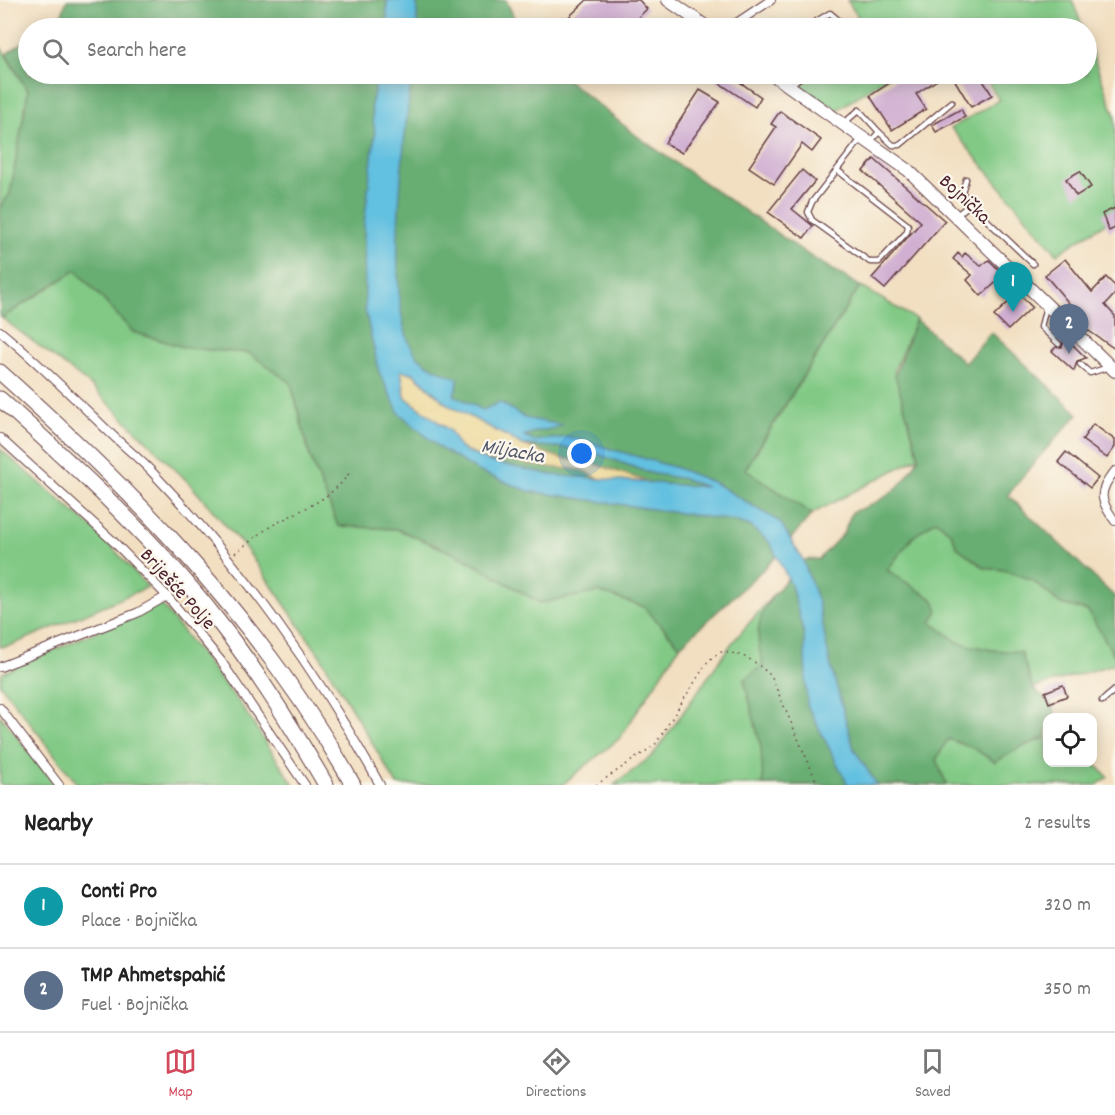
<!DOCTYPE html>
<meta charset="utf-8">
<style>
:root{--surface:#fff;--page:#f6f6f6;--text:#222;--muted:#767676;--line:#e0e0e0;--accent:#d1495b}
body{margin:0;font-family:Dekko,sans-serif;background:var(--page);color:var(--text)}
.controls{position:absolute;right:18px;bottom:18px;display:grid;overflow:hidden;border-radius:12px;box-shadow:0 3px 15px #0003}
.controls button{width:54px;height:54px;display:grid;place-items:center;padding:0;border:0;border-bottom:2px solid var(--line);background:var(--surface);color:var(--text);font:30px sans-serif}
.you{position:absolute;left:582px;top:454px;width:21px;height:21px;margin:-15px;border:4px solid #fff;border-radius:50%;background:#1a73e8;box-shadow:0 0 0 9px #1a73e833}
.badge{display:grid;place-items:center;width:39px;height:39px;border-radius:50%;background:var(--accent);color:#fff;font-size:20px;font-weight:700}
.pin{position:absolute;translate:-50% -50px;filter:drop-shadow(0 2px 3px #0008)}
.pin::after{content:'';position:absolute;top:32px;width:21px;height:18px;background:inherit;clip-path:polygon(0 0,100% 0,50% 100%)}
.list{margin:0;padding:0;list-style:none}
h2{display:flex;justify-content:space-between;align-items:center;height:78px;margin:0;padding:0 24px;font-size:26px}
h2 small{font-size:20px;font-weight:400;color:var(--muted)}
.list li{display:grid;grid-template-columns:39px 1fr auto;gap:18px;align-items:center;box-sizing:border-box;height:84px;padding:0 24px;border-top:2px solid var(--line)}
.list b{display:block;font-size:22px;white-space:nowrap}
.list p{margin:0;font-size:20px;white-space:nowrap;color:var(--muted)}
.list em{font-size:20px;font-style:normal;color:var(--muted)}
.icon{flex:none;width:33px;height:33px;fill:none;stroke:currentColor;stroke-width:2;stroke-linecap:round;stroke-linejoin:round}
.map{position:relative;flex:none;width:1115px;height:785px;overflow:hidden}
.search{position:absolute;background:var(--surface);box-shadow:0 3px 15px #0003;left:18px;right:18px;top:18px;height:66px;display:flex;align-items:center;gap:15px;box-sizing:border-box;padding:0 21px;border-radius:33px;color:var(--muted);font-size:22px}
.sheet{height:246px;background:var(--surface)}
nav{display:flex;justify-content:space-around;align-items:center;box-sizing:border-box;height:84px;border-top:2px solid var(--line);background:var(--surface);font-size:16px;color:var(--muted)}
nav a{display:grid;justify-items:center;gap:3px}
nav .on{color:var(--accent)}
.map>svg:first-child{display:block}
.green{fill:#81c985;stroke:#667458;stroke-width:1.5}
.forest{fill:#68ad72;stroke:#59664e;stroke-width:1.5}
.sand{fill:#eeda9e;stroke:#9c7c64;stroke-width:1.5}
.water{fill:#62c0e0;stroke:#567086;stroke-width:1.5;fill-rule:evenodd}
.building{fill:#d0afd2}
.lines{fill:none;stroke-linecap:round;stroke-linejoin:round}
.lane-casing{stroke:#633c42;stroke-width:7}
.street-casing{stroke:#633c42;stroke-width:10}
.secondary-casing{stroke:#633c42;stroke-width:14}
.highway-casing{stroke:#633c42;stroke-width:17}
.path{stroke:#633c42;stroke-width:1.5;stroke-dasharray:1.5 4.5;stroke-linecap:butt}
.lane{stroke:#fff;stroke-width:4.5}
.street{stroke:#fff;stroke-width:8}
.secondary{stroke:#fff;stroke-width:12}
.highway{stroke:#fff;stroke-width:15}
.labels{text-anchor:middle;stroke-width:4.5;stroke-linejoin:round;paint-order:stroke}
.street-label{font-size:20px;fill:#4a1f2b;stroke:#fbf7ec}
.water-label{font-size:21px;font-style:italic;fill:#52576a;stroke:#fbf7ec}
</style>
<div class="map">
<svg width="1115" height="785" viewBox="0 0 1115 785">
<rect width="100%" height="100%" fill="#fbf7ec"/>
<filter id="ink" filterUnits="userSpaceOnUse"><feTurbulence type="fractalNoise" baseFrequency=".0167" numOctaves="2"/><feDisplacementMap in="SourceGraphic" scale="12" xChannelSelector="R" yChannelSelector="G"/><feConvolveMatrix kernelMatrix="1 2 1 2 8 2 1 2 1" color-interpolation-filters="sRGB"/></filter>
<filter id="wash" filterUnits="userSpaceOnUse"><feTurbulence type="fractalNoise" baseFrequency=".008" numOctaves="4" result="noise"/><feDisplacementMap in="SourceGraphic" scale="24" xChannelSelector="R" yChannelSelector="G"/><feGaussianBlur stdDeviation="1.35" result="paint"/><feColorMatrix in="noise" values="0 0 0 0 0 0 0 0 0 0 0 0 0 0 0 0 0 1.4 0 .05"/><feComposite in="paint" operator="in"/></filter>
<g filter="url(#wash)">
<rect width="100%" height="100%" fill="#f2dfc1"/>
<g class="green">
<polygon points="847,0 1072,0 1083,28 865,28"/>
<polygon points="1087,39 1115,116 1115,217 1057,254 951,128 999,100 983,74 1086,74"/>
<polygon points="0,46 28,91 10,194 0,207"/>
<polygon points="800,74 892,74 837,110 790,80"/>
<polygon points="76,270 133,332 187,348 249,353 291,383 310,457 338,526 397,529 462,557 540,603 599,592 644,607 680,646 620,738 562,785 397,785 321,657 247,550 188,482 89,384 2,318"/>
<polygon points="860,286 916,319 894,371 919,457 812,514 745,470"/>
<polygon points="0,449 101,535 148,587 12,645 0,647"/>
<path d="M 936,520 L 951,533 L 957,547 L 985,568 L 1005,570 L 1032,580 L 1061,604 L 1088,611 C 1098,626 1115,645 1115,664 L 1033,688 L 1021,652 C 1001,651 979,650 960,643 C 933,633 905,592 887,570 L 913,537 Z"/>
<polygon points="774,594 831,785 614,785 653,755 732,643"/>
<polygon points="160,603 241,705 294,785 78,785 0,684 2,673"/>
<polygon points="0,715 53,782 55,785 0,785"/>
<polygon points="1047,737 1048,762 1093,762 1108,777 1097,785 947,785 936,760 948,739 974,748 995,762 1021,747"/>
</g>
<g class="forest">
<polygon points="67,0 506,0 519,28 43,28 61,16"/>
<polygon points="28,39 28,74 560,74 637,136 813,258 860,286 745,469 812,514 772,561 680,646 644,607 599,592 540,603 462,557 397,529 338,526 310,457 291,383 249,353 187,348 133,332 76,270 2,318 0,316 0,207 10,194 28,91 6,54"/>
<path d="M 916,319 L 965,363 L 991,332 L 1078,414 L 1039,457 L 1008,495 L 1114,596 L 1115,657 L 1088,611 L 1061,604 L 1032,580 L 1005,570 L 985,568 L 957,547 L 951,533 L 936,520 L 913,537 L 887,570 L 934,600 L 938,611 L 931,622 L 959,643 L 992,650 L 1021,652 L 1033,688 L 1052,705 L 1057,717 L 1048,718 L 1047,737 L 1021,747 L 995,762 L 973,748 L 948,739 L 936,760 L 947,785 L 763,785 L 761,747 L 744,680 L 763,665 C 747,612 773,598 803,560 L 819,559 L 843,534 L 852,512 C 885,501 903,488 919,457 L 895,375 Z"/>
</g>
<polygon class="sand" points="401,371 412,373 448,405 523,445 560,458 589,462 648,482 603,480 581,470 538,466 506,460 487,461 460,448 450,431 405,397"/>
<g class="water">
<rect x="387" y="0" width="30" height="28"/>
<path d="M 378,74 L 412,74 C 405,129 382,313 416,354 C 426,367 445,373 459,379 L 454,395 L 483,410 L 500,402 L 525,418 L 562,425 C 550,431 536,430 524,436 L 533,441 L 570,437 L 677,468 L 715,483 L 780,522 L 803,560 L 818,602 L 830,663 L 854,749 L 877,785 L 848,785 L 807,705 L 804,634 L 791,585 L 770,543 L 750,526 L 734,521 L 528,491 L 478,471 L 441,449 L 399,413 L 379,372 L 365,310 L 364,224 L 375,133 L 371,105 ZM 401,371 L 413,373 L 448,405 L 523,445 L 584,449 L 650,473 L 684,479 L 706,487 L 552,475 L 487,461 L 460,448 L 450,431 L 405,397 Z"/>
</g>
<g id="blocks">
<g class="building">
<polygon points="587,0 639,0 647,9 627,28 557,28"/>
<polygon points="719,74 728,74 761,97 755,107 715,80"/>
<polygon points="903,74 946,74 916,94 926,109 892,130 870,96"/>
<polygon points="951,74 979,74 992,95 971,107"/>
<polygon points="700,90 720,102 682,153 665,143"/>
<polygon points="961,109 965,117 936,132 932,125"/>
<polygon points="780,111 821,140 812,152 802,144 774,184 749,167 776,127 771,124"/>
<polygon points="874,159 945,221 885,289 872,278 921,222 863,171"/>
<polygon points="802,170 815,181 792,209 813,226 804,238 768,212"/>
<polygon points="1080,171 1091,187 1076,196 1066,179"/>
<polygon points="1115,208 1115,228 1109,231 1102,214"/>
<polygon points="958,253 962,257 965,253 981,266 989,260 1004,275 981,296 967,280 972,275 953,259"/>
<polygon points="1065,259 1092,292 1106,277 1115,286 1115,294 1105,305 1115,316 1115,349 1089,331 1087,332 1074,320 1079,315 1045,275"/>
<polygon points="1018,293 1032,307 1008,330 994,316"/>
<polygon points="1065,337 1086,358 1077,361 1074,371 1052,351 1056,347 1062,347"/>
<polygon points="1093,424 1115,440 1115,447 1107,458 1082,440"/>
<polygon points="1066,452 1098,478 1090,488 1058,462"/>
<polygon points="1063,685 1067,696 1049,703 1045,692"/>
</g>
</g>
</g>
<g filter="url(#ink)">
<use href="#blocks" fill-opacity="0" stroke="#633c42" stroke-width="1.5"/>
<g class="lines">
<g class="lane-casing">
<g id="lane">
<polyline points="805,28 830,13 848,28"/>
<polyline points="789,86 805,74"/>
<polyline points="843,124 859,110 879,132"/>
<polyline points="870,142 879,132 893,145 900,145 952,102"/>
<polyline points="837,170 908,225 907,232 879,262 870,262 812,220 808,212 812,202 861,139"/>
<polyline points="966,179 962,192 970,204"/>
<polyline points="956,216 970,204 1033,264"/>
<polyline points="1046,306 1041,327 1059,344"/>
<polyline points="1080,364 1090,373 1109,367"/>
<polyline points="1102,701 1115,690"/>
</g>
</g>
<g class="street-casing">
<g id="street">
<polyline points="729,28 771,0"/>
<path d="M 0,331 C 38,362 72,396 107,430 C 122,445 139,458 153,473 C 240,564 320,675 380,785"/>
<polyline points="0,438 113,541 167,596 221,661 305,785"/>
<path d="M 1115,471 C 1098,491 1099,500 1115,521"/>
<polyline points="0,667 137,613 167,596"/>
<polyline points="0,708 59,785"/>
</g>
</g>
<g class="secondary-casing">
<g id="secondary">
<polyline points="668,0 708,28"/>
<polyline points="772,74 908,170 1115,371"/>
</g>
</g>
<g class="highway-casing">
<g id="highway">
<path d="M 0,372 C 137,495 263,623 353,785"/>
<path d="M 0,399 C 77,468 154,539 218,621 C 258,672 293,728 326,785"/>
</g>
</g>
<g class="path">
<path d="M 235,553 C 247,544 260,533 273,525 C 302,509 331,500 350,472"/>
<path d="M 596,785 L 655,745 L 708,661 L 720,652 C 743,653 754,660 771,676 L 818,785"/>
</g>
<use href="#lane" class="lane"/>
<use href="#street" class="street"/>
<use href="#secondary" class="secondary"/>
<use href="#highway" class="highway"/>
</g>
</g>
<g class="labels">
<g class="street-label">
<text transform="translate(966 198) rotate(43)" y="7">Bojnička</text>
<text transform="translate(179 588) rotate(48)" y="7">Briješće Polje</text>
</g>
<g class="water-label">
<text transform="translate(513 450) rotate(10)" y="7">Miljacka</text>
</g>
</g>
</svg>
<div class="controls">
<button><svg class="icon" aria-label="locate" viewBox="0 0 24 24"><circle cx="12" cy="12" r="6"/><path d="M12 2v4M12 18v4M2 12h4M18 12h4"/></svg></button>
</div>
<div class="you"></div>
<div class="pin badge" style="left:1013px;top:312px;background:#0f9aa8">1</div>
<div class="pin badge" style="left:1069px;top:354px;background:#5c6f8a">2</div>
<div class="search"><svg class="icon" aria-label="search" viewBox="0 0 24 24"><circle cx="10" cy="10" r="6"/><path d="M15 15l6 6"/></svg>Search here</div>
</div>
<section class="sheet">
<h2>Nearby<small>2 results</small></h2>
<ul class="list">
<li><span class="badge" style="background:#0f9aa8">1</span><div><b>Conti Pro</b><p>Place · Bojnička</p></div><em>320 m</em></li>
<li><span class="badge" style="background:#5c6f8a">2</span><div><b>TMP Ahmetspahić</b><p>Fuel · Bojnička</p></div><em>350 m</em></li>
</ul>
</section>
<nav>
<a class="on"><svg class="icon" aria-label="map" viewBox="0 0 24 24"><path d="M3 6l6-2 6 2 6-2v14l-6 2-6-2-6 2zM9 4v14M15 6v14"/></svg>Map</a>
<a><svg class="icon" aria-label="directions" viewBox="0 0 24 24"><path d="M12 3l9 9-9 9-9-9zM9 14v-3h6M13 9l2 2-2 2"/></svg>Directions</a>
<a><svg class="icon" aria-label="saved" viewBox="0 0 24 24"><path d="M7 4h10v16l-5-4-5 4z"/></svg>Saved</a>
</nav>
